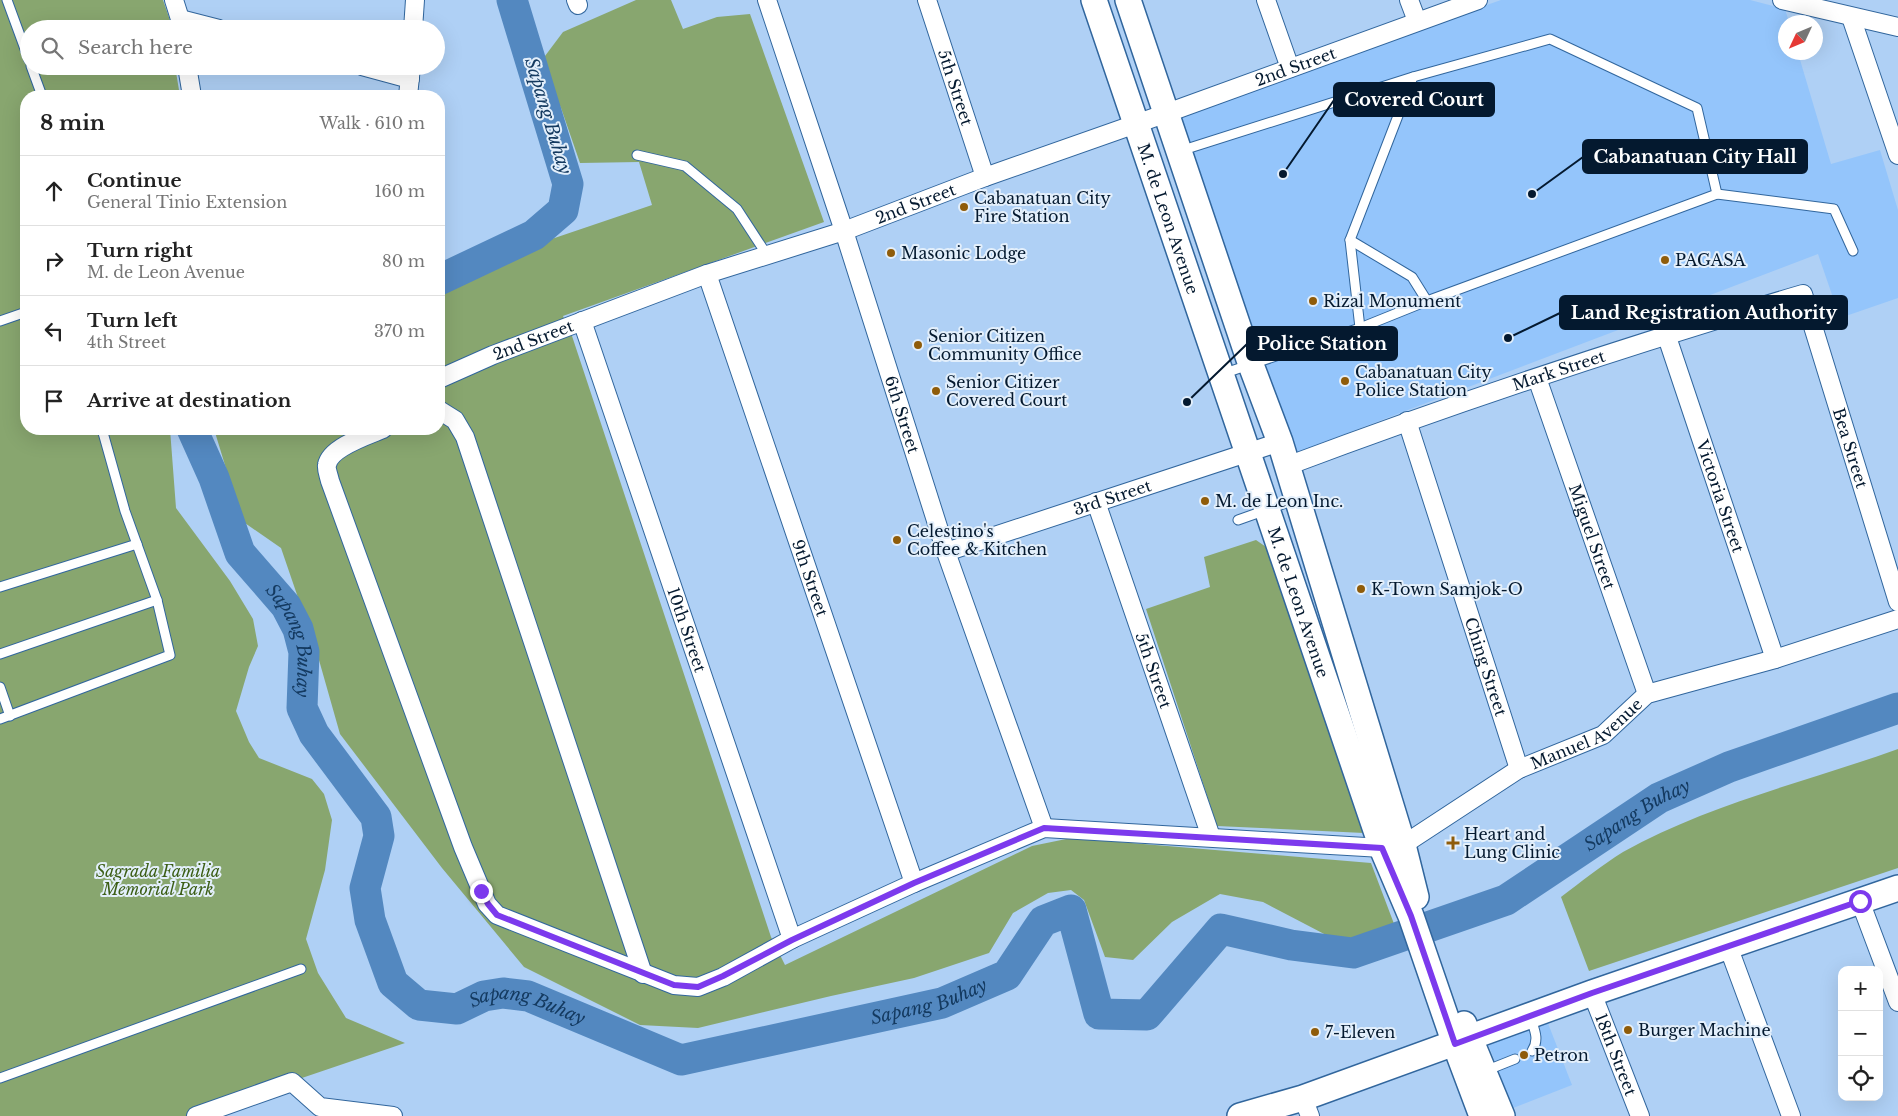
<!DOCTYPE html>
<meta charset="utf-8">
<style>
:root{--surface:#fff;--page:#f2f2f2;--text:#222;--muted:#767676;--line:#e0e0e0}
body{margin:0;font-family:"Libre Baskerville",serif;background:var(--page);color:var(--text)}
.controls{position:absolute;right:15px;bottom:15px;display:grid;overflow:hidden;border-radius:10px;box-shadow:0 5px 20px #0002}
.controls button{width:45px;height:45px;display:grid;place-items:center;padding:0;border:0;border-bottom:1px solid var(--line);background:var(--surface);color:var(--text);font:25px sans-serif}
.compass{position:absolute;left:1778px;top:15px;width:45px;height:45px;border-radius:50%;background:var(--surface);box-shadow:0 5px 20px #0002;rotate:226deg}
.stop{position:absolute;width:15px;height:15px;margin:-11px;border:4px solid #7c3aed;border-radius:50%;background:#fff}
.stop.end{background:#7c3aed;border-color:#fff;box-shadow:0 1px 5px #0008}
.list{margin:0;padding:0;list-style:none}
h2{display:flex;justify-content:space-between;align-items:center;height:65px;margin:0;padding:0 20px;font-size:21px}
h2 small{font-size:16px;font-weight:400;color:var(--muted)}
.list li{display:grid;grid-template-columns:32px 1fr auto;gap:15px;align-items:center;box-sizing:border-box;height:70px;padding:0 20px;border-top:1px solid var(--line)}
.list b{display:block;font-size:19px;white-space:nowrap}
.list p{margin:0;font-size:16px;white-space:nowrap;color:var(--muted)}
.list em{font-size:16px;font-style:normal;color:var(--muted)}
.icon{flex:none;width:28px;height:28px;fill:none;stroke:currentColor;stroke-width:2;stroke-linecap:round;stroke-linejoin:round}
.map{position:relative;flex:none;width:1898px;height:1116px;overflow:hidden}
.search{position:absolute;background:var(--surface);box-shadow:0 5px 20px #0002;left:20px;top:20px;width:425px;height:55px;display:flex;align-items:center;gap:12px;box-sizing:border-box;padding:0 18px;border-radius:28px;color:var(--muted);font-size:19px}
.panel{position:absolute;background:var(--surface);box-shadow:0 5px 20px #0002;left:20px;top:90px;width:425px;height:345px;border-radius:20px}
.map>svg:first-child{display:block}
.built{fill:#94c5fb}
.green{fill:#88a66f}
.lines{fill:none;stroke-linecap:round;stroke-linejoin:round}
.river{stroke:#5388c0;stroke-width:31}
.lane-casing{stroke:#31669d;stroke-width:11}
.street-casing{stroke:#31669d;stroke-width:20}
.secondary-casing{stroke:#31669d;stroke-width:28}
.lane{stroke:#fff;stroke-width:9}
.street{stroke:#fff;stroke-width:18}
.secondary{stroke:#fff;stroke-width:25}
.route{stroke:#7c3aed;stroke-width:6}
.poi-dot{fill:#8f5c0a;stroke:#e3effb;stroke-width:2}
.labels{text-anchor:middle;stroke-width:4;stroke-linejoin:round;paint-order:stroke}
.street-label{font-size:16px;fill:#04192f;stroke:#e3effb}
.poi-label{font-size:16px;fill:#04192f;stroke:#e3effb;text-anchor:start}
.park-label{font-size:16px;font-style:italic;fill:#3c5e16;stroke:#e3effb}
.water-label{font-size:18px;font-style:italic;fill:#143a60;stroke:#e3effb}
.leader{fill:none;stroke:#04192f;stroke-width:2}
.callout-dot{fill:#04192f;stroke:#e3effb;stroke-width:2}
.callout{fill:#04192f;stroke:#04192f;stroke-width:2}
.callout-label{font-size:18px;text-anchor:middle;font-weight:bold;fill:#fff}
</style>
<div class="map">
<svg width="1898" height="1116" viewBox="0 0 1898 1116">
<rect width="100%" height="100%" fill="#afd0f5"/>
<g class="built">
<polygon points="1501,0 1750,0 1785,9 1789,22 1786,22 1786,52 1798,53 1831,164 1880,150 1898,210 1898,298 1840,318 1818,254 1295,453 1180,113"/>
<polygon points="1544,1013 1572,1085 1513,1108 1485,1036"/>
</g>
<g class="green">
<polygon points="0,0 163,0 173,29 29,29 29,66 175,66 180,96 26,96 26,429 170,429 176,508 230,581 253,619 258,646 249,667 236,711 249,742 259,758 312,779 324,794 332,820 325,870 306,939 318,973 346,1018 405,1043 190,1116 0,1116"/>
<polygon points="636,0 671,0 683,29 717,17 750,14 824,222 563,316 572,336 771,937 785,965 1032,846 1071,838 1371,863 1399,937 1351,948 1263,902 1220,894 1172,922 1133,960 1105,957 1084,900 1071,890 1048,893 1013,913 989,953 914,978 831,996 698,1028 640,1025 524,967 442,868 340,734 317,653 281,548 242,521 214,429 439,429 439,291 531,246 652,205 639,162 580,163 561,108 539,64 563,32"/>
<polygon points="1256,540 1269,549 1271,562 1364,833 1217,826 1146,609 1210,587 1204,557"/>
<path d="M 1898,749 L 1898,868 L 1589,971 L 1561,897 C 1581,882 1602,865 1623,852 C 1709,804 1806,782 1898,749 Z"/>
</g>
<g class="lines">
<g class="river">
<polyline points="439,280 534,235 563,210 568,184 512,0"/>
<path id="s1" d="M 192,429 L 214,478 L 240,553 L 286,606 L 298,629 L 304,652 L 302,708 L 314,734 L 376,817 L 379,836 L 365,888 L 370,920 L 393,983 L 419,1005 L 457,1009 L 484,996 L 503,993 L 528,996 L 681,1060 L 942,1003 L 1007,975 L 1043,921 L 1071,910 L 1099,1014 L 1147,1015 L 1221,929 L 1291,945 L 1353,953 L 1506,900 L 1659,798 L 1729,767 L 1898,708"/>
</g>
<g class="lane-casing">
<g id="lane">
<polyline points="7,0 29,60"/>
<polyline points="31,66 42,96"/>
<polyline points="1180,151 1413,77 1550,39 1697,108 1717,194"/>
<polyline points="637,155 685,166 737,209 767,255"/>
<polyline points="1350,240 1412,277 1427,301"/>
<polyline points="0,321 26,312"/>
<polyline points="1360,328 1350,240 1413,77"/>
<polyline points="1222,374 1360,328 1427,301 1717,194 1834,209 1853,251"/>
<polyline points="1238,520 1297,499"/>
<polyline points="0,587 137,544"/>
<polyline points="0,654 157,600"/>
<polyline points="0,687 10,716"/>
<polyline points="0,719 170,655 157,600 125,511 102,429"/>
<path d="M 1530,1016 C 1534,1029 1540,1039 1532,1051"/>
<polyline points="1485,1071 1515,1059"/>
<polyline points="0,1078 301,969"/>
</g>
</g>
<g class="street-casing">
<g id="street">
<polyline points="174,0 180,19 182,28"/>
<polyline points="576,0 578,5"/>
<path id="s2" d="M 767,0 L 844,231 L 946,552 L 1044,828"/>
<path id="s3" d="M 927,0 L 985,177"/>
<polyline points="1266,0 1290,68"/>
<polyline points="1409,0 1417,21"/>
<polyline points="1782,0 1898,27"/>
<polyline points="1851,17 1898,155"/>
<polyline points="180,19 219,29"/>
<polyline points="413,29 415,0"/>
<polyline points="187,66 192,96"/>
<polyline points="362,66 410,79"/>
<polyline points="408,96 411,67"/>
<path id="s4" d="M 707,274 L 914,883"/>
<path id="s5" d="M 582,321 L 792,939"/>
<path id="s6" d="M 1666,334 L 1775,659"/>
<path id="s7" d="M 1537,378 L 1647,694"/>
<path id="s8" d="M 439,379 L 493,355 L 707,274 L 844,231 L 985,177 L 1167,113 L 1478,0"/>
<polyline points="439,410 455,420 465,437 643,974"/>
<path id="s9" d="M 1407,421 L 1519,769"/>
<path id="s10" d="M 383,429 C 369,435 330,447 327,465 C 326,469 329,476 330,481 L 463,847 L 487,904 L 497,915 L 674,985 L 698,987 L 723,977 L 792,939 L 914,883 L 1044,828 L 1382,848 L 1403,845 L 1519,769 L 1603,735 L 1647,694 L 1775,659 L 1898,619"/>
<path id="s11" d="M 1287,466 C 1457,402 1629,345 1803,294 L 1898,602"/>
<path id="s12" d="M 1096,502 L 1211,837"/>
<path id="s13" d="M 946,552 L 1280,442"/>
<polyline points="1860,901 1898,1002"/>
<polyline points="1728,946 1791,1116"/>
<path id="s14" d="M 1592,993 L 1640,1116"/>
<polyline points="1303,1098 1310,1116"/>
<polyline points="196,1116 292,1082 320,1107 393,1116"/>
</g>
</g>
<g class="secondary-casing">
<g id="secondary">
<path id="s15" d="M 1094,0 L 1382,848 L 1411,916 L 1455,1044 L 1482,1116"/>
<polyline points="1128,0 1251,365 1280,442 1403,845 1416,897"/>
<polyline points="1464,1024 1502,1116"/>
<polyline points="1240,1116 1303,1098 1592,993 1898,888"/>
</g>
</g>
<use href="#lane" class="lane"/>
<use href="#street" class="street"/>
<use href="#secondary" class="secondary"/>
</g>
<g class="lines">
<polyline class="route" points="481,891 488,904 497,915 674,985 698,987 723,976 792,940 914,883 1044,828 1382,848 1411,916 1455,1044 1592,993 1860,901"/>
</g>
<g class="poi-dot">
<circle cx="964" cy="207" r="5"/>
<circle cx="891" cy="253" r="5"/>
<circle cx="1665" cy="260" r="5"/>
<circle cx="1313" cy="301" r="5"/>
<circle cx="918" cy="345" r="5"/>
<circle cx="1345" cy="381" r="5"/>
<circle cx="936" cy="391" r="5"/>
<circle cx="1205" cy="501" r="5"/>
<circle cx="897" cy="540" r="5"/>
<circle cx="1361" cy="589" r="5"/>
<path d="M1450.5 835.5h5v5h5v5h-5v5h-5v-5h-5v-5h5z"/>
<circle cx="1628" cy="1030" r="5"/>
<circle cx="1315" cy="1032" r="5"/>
<circle cx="1524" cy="1055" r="5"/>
</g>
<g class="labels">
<g class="street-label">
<text dy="6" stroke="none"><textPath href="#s8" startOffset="912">2nd Street</textPath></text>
<text dy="6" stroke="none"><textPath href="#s3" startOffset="92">5th Street</textPath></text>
<text dy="6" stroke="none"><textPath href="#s8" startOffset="508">2nd Street</textPath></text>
<text dy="6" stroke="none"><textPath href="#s15" startOffset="231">M. de Leon Avenue</textPath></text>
<text dy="6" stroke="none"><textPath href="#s8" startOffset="102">2nd Street</textPath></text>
<text dy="6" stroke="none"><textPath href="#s11" startOffset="288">Mark Street</textPath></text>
<text dy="6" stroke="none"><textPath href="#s2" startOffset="436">6th Street</textPath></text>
<text dy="6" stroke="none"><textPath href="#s11" startOffset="705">Bea Street</textPath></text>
<text dy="6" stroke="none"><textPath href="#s13" startOffset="175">3rd Street</textPath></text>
<text dy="6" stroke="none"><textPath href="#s6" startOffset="171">Victoria Street</textPath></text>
<text dy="6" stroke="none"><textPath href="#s7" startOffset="168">Miguel Street</textPath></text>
<text dy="6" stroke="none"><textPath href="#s4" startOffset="321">9th Street</textPath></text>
<text dy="6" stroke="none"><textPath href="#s15" startOffset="636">M. de Leon Avenue</textPath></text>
<text dy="6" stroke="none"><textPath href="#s5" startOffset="326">10th Street</textPath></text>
<text dy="6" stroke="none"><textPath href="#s9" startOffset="258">Ching Street</textPath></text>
<text dy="6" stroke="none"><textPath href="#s12" startOffset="178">5th Street</textPath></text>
<text dy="6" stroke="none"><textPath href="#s10" startOffset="1722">Manuel Avenue</textPath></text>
<text dy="6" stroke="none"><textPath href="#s14" startOffset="66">18th Street</textPath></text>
</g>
<g class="poi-label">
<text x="974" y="204">Cabanatuan City<tspan x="974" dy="18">Fire Station</tspan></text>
<text x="901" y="259">Masonic Lodge</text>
<text x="1675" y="266">PAGASA</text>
<text x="1323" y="307">Rizal Monument</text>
<text x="928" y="342">Senior Citizen<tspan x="928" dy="18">Community Office</tspan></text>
<text x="1355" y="378">Cabanatuan City<tspan x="1355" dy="18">Police Station</tspan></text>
<text x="946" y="388">Senior Citizer<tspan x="946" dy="18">Covered Court</tspan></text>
<text x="1215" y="507">M. de Leon Inc.</text>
<text x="907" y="537">Celestino's<tspan x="907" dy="18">Coffee &amp; Kitchen</tspan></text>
<text x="1371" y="595">K-Town Samjok-O</text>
<text x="1464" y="840">Heart and<tspan x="1464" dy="18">Lung Clinic</tspan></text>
<text x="1638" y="1036">Burger Machine</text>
<text x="1325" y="1038">7-Eleven</text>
<text x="1534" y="1061">Petron</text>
</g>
<g class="park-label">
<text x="158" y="877">Sagrada Familia<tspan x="158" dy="18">Memorial Park</tspan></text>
</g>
<g class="water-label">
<text transform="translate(548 116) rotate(73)" y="6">Sapang Buhay</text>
<text dy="6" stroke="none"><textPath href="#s1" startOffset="238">Sapang Buhay</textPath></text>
<text dy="6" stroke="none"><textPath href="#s1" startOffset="2081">Sapang Buhay</textPath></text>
<text dy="6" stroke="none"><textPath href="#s1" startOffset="1181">Sapang Buhay</textPath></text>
<text dy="6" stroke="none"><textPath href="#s1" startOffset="761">Sapang Buhay</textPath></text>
</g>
</g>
<path class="leader" d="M1283 174L1334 100M1532 194L1583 157M1508 338L1560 313M1187 402L1247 344"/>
<g class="callout-dot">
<circle cx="1283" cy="174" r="5"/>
<circle cx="1532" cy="194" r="5"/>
<circle cx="1508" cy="338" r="5"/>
<circle cx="1187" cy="402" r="5"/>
</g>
<g class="callout">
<rect x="1334" y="83" width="160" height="33" rx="5"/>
<rect x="1583" y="140" width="224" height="33" rx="5"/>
<rect x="1560" y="296" width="287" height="33" rx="5"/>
<rect x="1247" y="327" width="150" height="33" rx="5"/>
</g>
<g class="callout-label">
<text x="1414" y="106">Covered Court</text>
<text x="1695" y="163">Cabanatuan City Hall</text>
<text x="1704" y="319">Land Registration Authority</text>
<text x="1322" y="350">Police Station</text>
</g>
</svg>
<div class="controls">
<button>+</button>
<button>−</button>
<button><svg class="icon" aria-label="locate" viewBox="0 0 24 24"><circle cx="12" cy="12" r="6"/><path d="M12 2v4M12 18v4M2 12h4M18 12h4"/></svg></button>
</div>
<svg class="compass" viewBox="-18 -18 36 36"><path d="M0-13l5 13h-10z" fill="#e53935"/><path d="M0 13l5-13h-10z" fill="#767676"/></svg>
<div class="stop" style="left:1860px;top:901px"></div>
<div class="stop end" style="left:481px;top:891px"></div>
<div class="search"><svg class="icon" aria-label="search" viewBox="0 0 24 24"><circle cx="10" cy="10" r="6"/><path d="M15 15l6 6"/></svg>Search here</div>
<section class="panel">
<h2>8 min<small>Walk · 610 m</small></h2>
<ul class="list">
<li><svg class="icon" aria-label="ahead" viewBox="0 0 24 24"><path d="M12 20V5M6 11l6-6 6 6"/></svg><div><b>Continue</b><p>General Tinio Extension</p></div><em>160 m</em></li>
<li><svg class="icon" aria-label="right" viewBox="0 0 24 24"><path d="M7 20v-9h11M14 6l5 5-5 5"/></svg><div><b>Turn right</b><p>M. de Leon Avenue</p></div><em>80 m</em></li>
<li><svg class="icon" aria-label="left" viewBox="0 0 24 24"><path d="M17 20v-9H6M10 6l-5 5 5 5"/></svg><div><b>Turn left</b><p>4th Street</p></div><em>370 m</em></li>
<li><svg class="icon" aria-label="arrive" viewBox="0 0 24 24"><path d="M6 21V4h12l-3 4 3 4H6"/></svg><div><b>Arrive at destination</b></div></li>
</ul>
</section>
</div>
